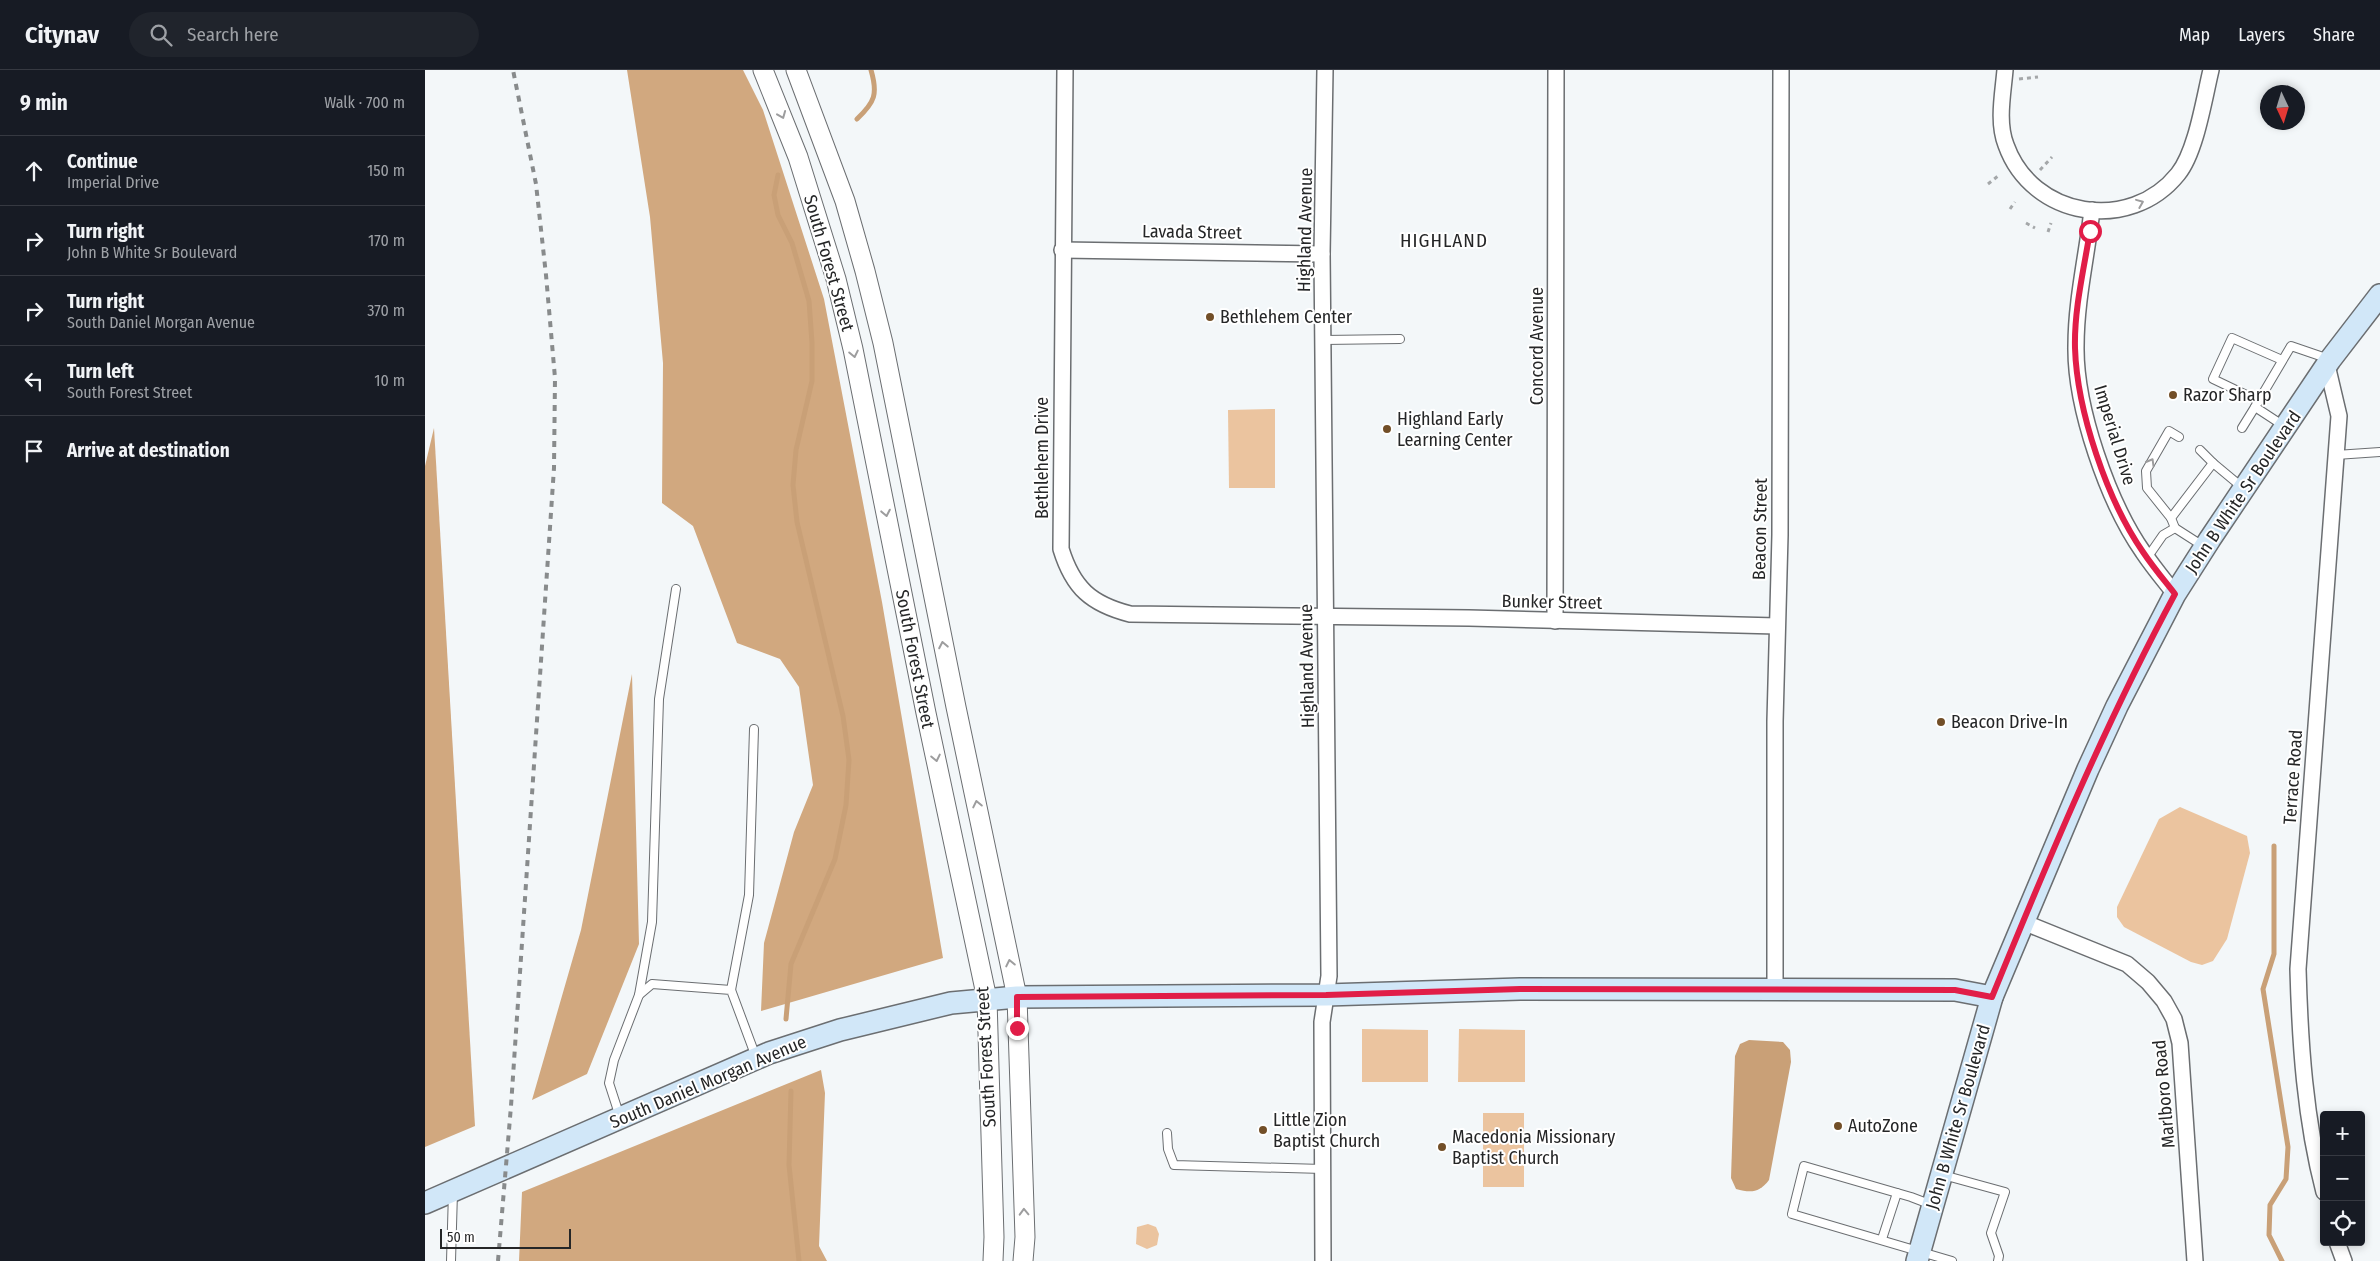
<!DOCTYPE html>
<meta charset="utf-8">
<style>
:root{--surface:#171b24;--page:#20242c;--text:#f1f3f6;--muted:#9ea1a6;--line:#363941}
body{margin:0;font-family:"Fira Sans Condensed",sans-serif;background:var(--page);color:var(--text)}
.controls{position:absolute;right:15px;bottom:15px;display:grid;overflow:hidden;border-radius:5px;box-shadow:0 2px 8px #0003}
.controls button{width:45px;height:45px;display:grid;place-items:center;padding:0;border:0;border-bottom:1px solid var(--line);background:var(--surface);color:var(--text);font:25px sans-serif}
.compass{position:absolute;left:1835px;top:15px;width:45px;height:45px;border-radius:50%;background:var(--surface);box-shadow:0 2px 8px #0003;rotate:176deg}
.scale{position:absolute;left:15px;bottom:12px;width:131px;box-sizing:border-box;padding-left:5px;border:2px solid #252627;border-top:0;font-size:14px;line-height:18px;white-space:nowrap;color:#252627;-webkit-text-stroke:4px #fff;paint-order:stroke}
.stop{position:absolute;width:15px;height:15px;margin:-11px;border:4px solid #e11d48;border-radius:50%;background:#fff}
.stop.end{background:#e11d48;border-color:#fff;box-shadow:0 1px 5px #0008}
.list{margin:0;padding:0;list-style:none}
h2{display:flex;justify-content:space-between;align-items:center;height:65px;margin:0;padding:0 20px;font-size:21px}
h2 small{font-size:16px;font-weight:400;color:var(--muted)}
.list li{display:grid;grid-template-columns:32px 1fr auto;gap:15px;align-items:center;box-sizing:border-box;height:70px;padding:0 20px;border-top:1px solid var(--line)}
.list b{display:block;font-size:19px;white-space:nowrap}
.list p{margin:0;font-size:16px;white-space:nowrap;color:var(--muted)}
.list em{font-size:16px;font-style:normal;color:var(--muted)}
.icon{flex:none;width:28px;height:28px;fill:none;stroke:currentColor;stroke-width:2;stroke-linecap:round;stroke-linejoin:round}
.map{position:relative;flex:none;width:1955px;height:1191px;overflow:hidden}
header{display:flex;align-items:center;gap:30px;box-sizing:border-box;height:70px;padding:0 25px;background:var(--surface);border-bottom:1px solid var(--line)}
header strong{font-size:24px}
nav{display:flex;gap:28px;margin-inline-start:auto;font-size:18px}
.search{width:350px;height:45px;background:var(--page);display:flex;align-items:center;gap:12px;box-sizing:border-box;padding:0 18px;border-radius:28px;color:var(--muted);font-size:19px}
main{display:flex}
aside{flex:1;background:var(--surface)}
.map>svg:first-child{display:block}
.green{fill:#ebc49f}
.forest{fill:#d1a87f}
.water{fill:#c9a077}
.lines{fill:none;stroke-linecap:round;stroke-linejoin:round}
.stream{stroke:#c9a077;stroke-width:5}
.service-casing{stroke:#6b6e71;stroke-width:10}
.minor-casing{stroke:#6b6e71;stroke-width:18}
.tertiary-casing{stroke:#6b6e71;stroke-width:21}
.secondary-casing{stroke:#6b6e71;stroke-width:24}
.path{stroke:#a4a7a9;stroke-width:3;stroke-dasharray:4 4;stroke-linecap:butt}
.service{stroke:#fff;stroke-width:8}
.minor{stroke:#fff;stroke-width:15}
.tertiary{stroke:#fff;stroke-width:19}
.secondary{stroke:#d1e7f8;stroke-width:21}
.rail{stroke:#888b8c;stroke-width:4;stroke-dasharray:6 6;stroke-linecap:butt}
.oneway{stroke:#9d9d9e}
.route{stroke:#e11d48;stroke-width:6}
.poi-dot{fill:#724f28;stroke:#fff;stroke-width:2}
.labels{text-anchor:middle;stroke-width:4;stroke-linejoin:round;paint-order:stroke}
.street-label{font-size:18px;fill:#252627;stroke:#fff}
.poi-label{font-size:18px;fill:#252627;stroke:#fff;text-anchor:start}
.neighbourhood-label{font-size:19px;letter-spacing:1px;fill:#252627;stroke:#fff}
</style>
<header>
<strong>Citynav</strong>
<div class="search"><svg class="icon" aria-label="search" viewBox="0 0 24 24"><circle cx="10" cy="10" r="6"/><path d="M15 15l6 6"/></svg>Search here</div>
<nav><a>Map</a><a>Layers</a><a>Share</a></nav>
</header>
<main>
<aside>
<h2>9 min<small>Walk · 700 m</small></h2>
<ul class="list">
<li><svg class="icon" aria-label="ahead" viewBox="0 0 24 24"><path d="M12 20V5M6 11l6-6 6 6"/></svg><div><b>Continue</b><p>Imperial Drive</p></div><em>150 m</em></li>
<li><svg class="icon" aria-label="right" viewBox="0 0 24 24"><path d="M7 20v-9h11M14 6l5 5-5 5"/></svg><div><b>Turn right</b><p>John B White Sr Boulevard</p></div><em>170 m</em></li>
<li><svg class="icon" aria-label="right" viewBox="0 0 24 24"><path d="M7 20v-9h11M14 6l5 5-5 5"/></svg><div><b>Turn right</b><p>South Daniel Morgan Avenue</p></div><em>370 m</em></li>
<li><svg class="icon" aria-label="left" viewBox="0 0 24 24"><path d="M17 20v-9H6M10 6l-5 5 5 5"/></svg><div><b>Turn left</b><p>South Forest Street</p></div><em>10 m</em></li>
<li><svg class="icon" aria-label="arrive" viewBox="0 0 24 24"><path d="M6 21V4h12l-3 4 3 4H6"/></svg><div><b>Arrive at destination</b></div></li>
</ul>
</aside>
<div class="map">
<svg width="1955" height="1191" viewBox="0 0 1955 1191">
<rect width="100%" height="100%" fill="#f3f7f9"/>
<g class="green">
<polygon points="850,339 850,418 804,418 803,340"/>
<polygon points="1755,737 1822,766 1825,783 1802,869 1788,891 1777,895 1766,892 1699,857 1692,847 1692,837 1734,749"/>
<polygon points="937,959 1003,960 1003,1012 937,1012"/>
<polygon points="1034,959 1100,960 1100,1012 1033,1012"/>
<rect x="1058" y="1043" width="41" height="74"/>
<polygon points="723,1154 731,1157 734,1164 732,1175 722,1179 711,1174 712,1157"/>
</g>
<g class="forest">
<polygon points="202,0 318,0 338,40 399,229 457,532 518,888 336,941 339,873 369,762 388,715 374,617 355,589 312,573 268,456 237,433 238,293 225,147"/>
<polygon points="9,358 50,1056 0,1077 0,396"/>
<polygon points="207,604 214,874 162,1004 107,1030 156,860"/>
<polygon points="396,1000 400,1023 394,1176 402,1191 94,1191 97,1122"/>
</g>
<path class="water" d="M 1324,970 L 1358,972 L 1365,980 L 1366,992 L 1344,1110 C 1334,1123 1326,1123 1311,1119 L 1306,1108 L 1310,986 L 1315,974 Z"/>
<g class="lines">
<g class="stream">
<path d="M 432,49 C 450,32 453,24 446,0"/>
<polyline points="353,105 349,125 353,145 367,173 384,231 387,273 387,311 371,380 368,415 372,452 418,646 424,690 421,735 410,789 366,894 361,949"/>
<polyline points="1849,776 1849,884 1838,919 1863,1077 1861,1109 1845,1135 1844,1165 1857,1191"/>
<polyline points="366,1021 364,1095 374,1191"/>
</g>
<g class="service-casing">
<g id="service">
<polyline points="898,270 975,269"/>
<polyline points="1834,331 1788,309 1807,268 1857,290"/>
<polyline points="1830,337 1866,276 1904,289"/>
<polyline points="1817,358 1830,337 1859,356"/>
<polyline points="1775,380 1788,393"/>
<polyline points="1911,385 1955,382"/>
<polyline points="1746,448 1722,418 1721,401 1744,361 1754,367"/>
<polyline points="1750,458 1778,476"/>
<polyline points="1722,488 1738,465 1750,458 1746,448 1788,393 1818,418"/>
<polyline points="306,920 324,825 329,659"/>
<polyline points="214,925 227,852 234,629 251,519"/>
<polyline points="195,1047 184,1013 189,990 214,925 227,914 306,920 331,987"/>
<polyline points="742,1063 743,1079 749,1095 898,1099"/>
<polyline points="1518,1105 1580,1122 1566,1163 1574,1186 1573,1191"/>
<polyline points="1507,1135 1486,1127 1379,1096 1367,1144 1527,1191"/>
<polyline points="1457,1169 1472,1123"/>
<polyline points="26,1191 28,1122"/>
</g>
</g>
<g class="minor-casing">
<g id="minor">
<path d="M 640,0 L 636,479 C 648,518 666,534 705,544 L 1044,548 L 1352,556"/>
<path d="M 1580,0 C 1578,24 1572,52 1581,75 C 1607,148 1705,164 1753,104 C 1771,82 1779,29 1786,0"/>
<path d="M 1667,140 C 1662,185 1651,230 1651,276 C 1650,337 1683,432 1718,482 C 1728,497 1739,510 1750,524"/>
<polyline points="637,180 897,184"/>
<polyline points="1130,551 1131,0"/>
<polyline points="1598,852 1702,894 1723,912 1739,931 1749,949 1755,973 1770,1191"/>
<polyline points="1350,919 1350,651 1355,465 1356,0"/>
<path d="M 1899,1122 C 1880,1049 1875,974 1873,899 L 1914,346 L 1902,295"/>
<polyline points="1912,1172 1919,1191"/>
<polyline points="898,1191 897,952 904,906 897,184 900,0"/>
</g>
</g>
<g class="tertiary-casing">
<g id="tertiary">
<polyline points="338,0 373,87 411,209 428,279 501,643 562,929 569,1167 568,1191"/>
<polyline points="371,0 420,131 440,201 458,273 531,637 592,927 600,1167 598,1191"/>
</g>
</g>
<g class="secondary-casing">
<g id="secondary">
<polyline points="0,1133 344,983 415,960 526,933 592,927 901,925 1095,919 1530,920 1567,927"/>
<polyline points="1492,1191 1567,927 1663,699 1692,636 1750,524 1785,469 1905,290 1955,225"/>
</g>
</g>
<g class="path">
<polyline points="1594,9 1613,7"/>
<polyline points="1615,100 1627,87"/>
<polyline points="1563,114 1573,106"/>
<polyline points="1585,139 1590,132"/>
<polyline points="1601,153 1610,158"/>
<polyline points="1623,162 1626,153"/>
</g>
<use href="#service" class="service"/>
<use href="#minor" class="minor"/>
<use href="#tertiary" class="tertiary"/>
<use href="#secondary" class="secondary"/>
<polyline class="rail" points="73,1191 86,1036 129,398 130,308 121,205 111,114 88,0"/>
</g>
<defs><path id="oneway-chevron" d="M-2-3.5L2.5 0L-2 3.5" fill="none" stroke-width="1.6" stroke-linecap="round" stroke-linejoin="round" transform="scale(1.25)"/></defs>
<g class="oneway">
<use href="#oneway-chevron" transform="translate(357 45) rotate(68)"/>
<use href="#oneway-chevron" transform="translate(1715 133) rotate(-22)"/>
<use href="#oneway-chevron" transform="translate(429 284) rotate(78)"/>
<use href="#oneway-chevron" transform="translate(1726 392) rotate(-60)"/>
<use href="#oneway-chevron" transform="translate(461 443) rotate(79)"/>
<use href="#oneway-chevron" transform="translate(518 575) rotate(-101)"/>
<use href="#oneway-chevron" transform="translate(511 688) rotate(78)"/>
<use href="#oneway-chevron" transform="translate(552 734) rotate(-102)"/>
<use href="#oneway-chevron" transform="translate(585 893) rotate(-102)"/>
<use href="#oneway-chevron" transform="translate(599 1142) rotate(-92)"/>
</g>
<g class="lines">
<path class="route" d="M 592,958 L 592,927 L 901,925 L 1095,919 L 1530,920 L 1567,927 C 1623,790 1680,654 1750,524 C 1739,510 1728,497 1718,482 C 1682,430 1652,341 1650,278 C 1649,239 1659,199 1665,161"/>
</g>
<g class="poi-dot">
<circle cx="785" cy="247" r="5"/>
<circle cx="1748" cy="325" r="5"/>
<circle cx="962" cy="359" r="5"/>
<circle cx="1516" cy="652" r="5"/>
<circle cx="1413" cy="1056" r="5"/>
<circle cx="838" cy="1060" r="5"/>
<circle cx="1017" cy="1077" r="5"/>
</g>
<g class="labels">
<g class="street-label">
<text transform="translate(880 160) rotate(-89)" y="6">Highland Avenue</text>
<text transform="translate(767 162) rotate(1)" y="6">Lavada Street</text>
<text transform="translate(404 193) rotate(74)" y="6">South Forest Street</text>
<text transform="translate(1112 276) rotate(-90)" y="6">Concord Avenue</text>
<text transform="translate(1690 365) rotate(73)" y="6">Imperial Drive</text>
<text transform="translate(617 388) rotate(-90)" y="6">Bethlehem Drive</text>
<text transform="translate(1818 422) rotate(-56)" y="6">John B White Sr Boulevard</text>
<text transform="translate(1335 459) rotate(-89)" y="6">Beacon Street</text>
<text transform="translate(1127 532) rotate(1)" y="6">Bunker Street</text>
<text transform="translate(490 589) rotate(79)" y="6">South Forest Street</text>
<text transform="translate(882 596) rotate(-91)" y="6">Highland Avenue</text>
<text transform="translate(1868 707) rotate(-86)" y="6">Terrace Road</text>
<text transform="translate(561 987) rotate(-93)" y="6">South Forest Street</text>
<text transform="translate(283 1012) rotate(-23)" y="6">South Daniel Morgan Avenue</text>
<text transform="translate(1739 1024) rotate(-95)" y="6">Marlboro Road</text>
<text transform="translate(1533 1047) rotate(-74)" y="6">John B White Sr Boulevard</text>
</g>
<g class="poi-label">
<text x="795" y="253">Bethlehem Center</text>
<text x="1758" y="331">Razor Sharp</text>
<text x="972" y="355">Highland Early<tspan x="972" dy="21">Learning Center</tspan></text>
<text x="1526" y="658">Beacon Drive-In</text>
<text x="848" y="1056">Little Zion<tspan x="848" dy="21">Baptist Church</tspan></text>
<text x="1423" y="1062">AutoZone</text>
<text x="1027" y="1073">Macedonia Missionary<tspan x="1027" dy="21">Baptist Church</tspan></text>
</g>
<g class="neighbourhood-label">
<text x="1019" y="177">HIGHLAND</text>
</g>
</g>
</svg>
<div class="controls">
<button>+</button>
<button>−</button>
<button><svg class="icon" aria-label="locate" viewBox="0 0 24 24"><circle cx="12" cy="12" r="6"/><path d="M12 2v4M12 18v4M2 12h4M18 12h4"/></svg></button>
</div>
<svg class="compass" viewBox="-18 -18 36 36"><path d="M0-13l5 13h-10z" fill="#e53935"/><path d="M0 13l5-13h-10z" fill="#9ea1a6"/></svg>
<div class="scale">50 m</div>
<div class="stop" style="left:1665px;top:161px"></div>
<div class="stop end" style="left:592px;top:958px"></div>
</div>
</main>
